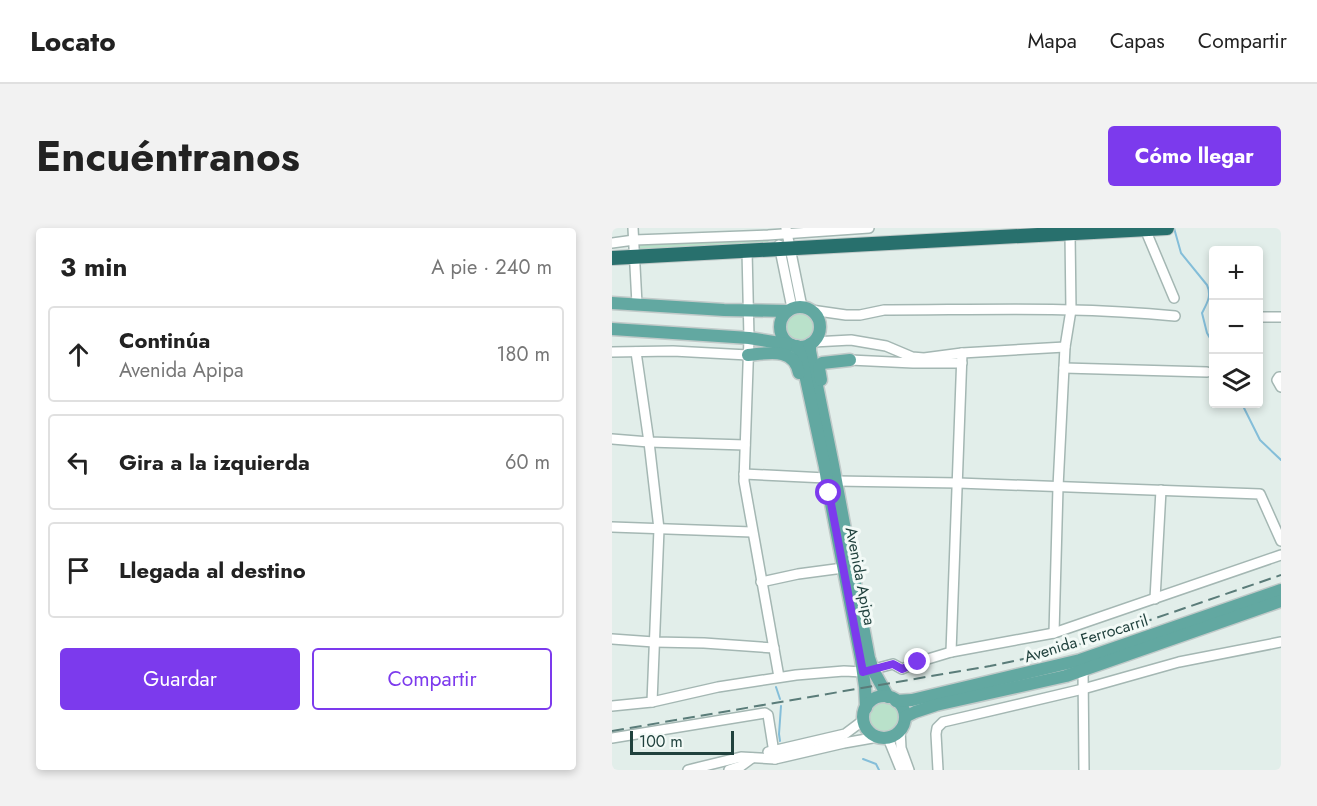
<!DOCTYPE html>
<html lang="es">
<meta charset="utf-8">
<style>
:root{--surface:#fff;--page:#f2f2f2;--text:#222;--muted:#767676;--line:#e0e0e0;--accent:#7c3aed}
body{margin:0;font-family:Jost,sans-serif;background:var(--page);color:var(--text)}
.controls{position:absolute;right:18px;top:18px;display:grid;overflow:hidden;border-radius:6px;box-shadow:0 3px 9px #0003}
.controls button{width:54px;height:54px;display:grid;place-items:center;padding:0;border:0;border-bottom:2px solid var(--line);background:var(--surface);color:var(--text);font:30px sans-serif}
.scale{position:absolute;left:18px;bottom:15px;width:104px;box-sizing:border-box;padding-left:6px;border:3px solid #20413d;border-top:0;font-size:16px;line-height:21px;white-space:nowrap;color:#20413d;-webkit-text-stroke:4px #f3faf7;paint-order:stroke}
.stop{position:absolute;width:18px;height:18px;margin:-14px;border:4px solid #7c3aed;border-radius:50%;background:#fff}
.stop.end{background:#7c3aed;border-color:#fff;box-shadow:0 2px 6px #0008}
.list{margin:0;padding:0;list-style:none}
h2{display:flex;justify-content:space-between;align-items:center;height:78px;margin:0;padding:0 24px;font-size:26px}
h2 small{font-size:20px;font-weight:400;color:var(--muted)}
.list li{display:grid;grid-template-columns:39px 1fr auto;gap:18px;align-items:center;box-sizing:border-box;height:96px;margin:0 12px 12px;padding:0 12px;border:2px solid var(--line);border-radius:6px}
.list b{display:block;font-size:22px;white-space:nowrap}
.list p{margin:0;font-size:20px;white-space:nowrap;color:var(--muted)}
.list em{font-size:20px;font-style:normal;color:var(--muted)}
.actions{display:flex;gap:12px;padding:18px 24px}
.actions a{flex:1;padding:14px 0;border:2px solid var(--accent);border-radius:6px;text-align:center;font-size:21px;color:var(--accent)}
.actions .main{background:var(--accent);color:#fff}
.icon{flex:none;width:33px;height:33px;fill:none;stroke:currentColor;stroke-width:2;stroke-linecap:round;stroke-linejoin:round}
.map{position:relative;flex:none;width:669px;height:542px;overflow:hidden;border-radius:6px}
header{display:flex;align-items:center;gap:36px;box-sizing:border-box;height:84px;padding:0 30px;background:var(--surface);border-bottom:2px solid var(--line)}
header strong{font-size:28px}
nav{display:flex;gap:33px;margin-inline-start:auto;font-size:21px}
.intro{display:flex;align-items:center;justify-content:space-between;box-sizing:border-box;height:144px;padding:0 36px}
h1{margin:0;font-size:42px}
.button{padding:15px 27px;border-radius:6px;background:var(--accent);color:#fff;font-size:21px;font-weight:700}
main{display:flex;gap:36px;padding:0 36px}
aside{flex:1;background:var(--surface);border-radius:6px;box-shadow:0 3px 9px #0003}
.map>svg:first-child{display:block}
.green{fill:#b9e1ca}
.lines{fill:none;stroke-linecap:round;stroke-linejoin:round}
.stream{stroke:#84bed9;stroke-width:2}
.minor-casing{stroke:#a4b7b3;stroke-width:12}
.major-casing{stroke:#c1cac9;stroke-width:15}
.highway-casing{stroke:#c1cac9;stroke-width:16}
.minor{stroke:#fff;stroke-width:9}
.major{stroke:#62a8a1;stroke-width:12}
.highway{stroke:#28706d;stroke-width:14}
.rail{stroke:#5a7c79;stroke-width:2;stroke-dasharray:12 6;stroke-linecap:butt}
.route{stroke:#7c3aed;stroke-width:8}
.labels{text-anchor:middle;stroke-width:6;stroke-linejoin:round;paint-order:stroke}
.street-label{font-size:16px;fill:#20413d;stroke:#f3faf7}
</style>
<header>
<strong>Locato</strong>
<nav><a>Mapa</a><a>Capas</a><a>Compartir</a></nav>
</header>
<div class="intro"><h1>Encuéntranos</h1><a class="button">Cómo llegar</a></div>
<main>
<aside>
<h2>3 min<small>A pie · 240 m</small></h2>
<ul class="list">
<li><svg class="icon" aria-label="ahead" viewBox="0 0 24 24"><path d="M12 20V5M6 11l6-6 6 6"/></svg><div><b>Continúa</b><p>Avenida Apipa</p></div><em>180 m</em></li>
<li><svg class="icon" aria-label="left" viewBox="0 0 24 24"><path d="M17 20v-9H6M10 6l-5 5 5 5"/></svg><div><b>Gira a la izquierda</b></div><em>60 m</em></li>
<li><svg class="icon" aria-label="arrive" viewBox="0 0 24 24"><path d="M6 21V4h12l-3 4 3 4H6"/></svg><div><b>Llegada al destino</b></div></li>
</ul>
<div class="actions"><a class="main">Guardar</a><a>Compartir</a></div>
</aside>
<div class="map">
<svg width="669" height="542" viewBox="0 0 669 542">
<rect width="100%" height="100%" fill="#e2eeea"/>
<g class="green">
<polygon points="155,12 157,14 156,17 27,23 27,18 29,17"/>
<circle cx="188" cy="99" r="15"/>
<circle cx="272" cy="490" r="15"/>
</g>
<g class="lines">
<g class="stream">
<path d="M 562,0 L 569,25 L 595,57 C 600,68 595,75 590,85 L 595,105 L 602,117"/>
<polyline points="630,176 648,212 669,232"/>
<polyline points="164,459 168,471"/>
<polyline points="168,513 167,506 169,478"/>
<polyline points="251,531 264,536 267,542"/>
</g>
<g class="minor-casing">
<g id="minor">
<polyline points="21,0 25,76"/>
<polyline points="174,0 190,79"/>
<polyline points="533,1 562,70"/>
<polyline points="0,15 22,12 156,7 257,0"/>
<polyline points="167,17 180,80"/>
<polyline points="135,22 137,110 132,253 167,449"/>
<path d="M 199,82 L 234,87 L 248,87 L 272,82 C 369,82 466,78 563,88"/>
<polyline points="646,89 669,89"/>
<polyline points="201,114 239,112 274,118 300,129 312,130 350,125 453,119"/>
<polyline points="0,124 61,123 136,127"/>
<polyline points="24,124 37,214 47,301 40,474"/>
<polyline points="238,132 301,135 350,135"/>
<polyline points="452,140 595,144"/>
<polyline points="669,149 667,149 665,152 669,159"/>
<polyline points="0,211 37,214 133,217"/>
<polyline points="132,246 214,250"/>
<polyline points="224,253 346,255 648,266 669,313"/>
<polyline points="0,299 140,304"/>
<polyline points="149,354 186,346 231,340"/>
<polyline points="543,371 549,262"/>
<polyline points="442,405 446,259 453,119 459,82 458,5"/>
<polyline points="0,411 42,414 92,415 162,420"/>
<polyline points="339,424 350,125"/>
<polyline points="469,437 471,442 472,542"/>
<polyline points="0,478 40,474 106,459 184,447 232,443 251,444 281,436 290,441 306,434 339,424 442,405 669,327"/>
<polyline points="288,502 289,520 297,542"/>
<polyline points="0,510 153,485 156,487 163,531"/>
<polyline points="276,510 289,542"/>
<polyline points="156,524 233,506 249,494 251,488"/>
<polyline points="76,542 129,529 163,531 232,515 266,509"/>
<polyline points="117,542 129,538 140,530"/>
<polyline points="326,542 324,506 325,500 331,494 471,461 567,434 669,414"/>
</g>
</g>
<g class="major-casing">
<g id="major">
<polyline points="0,75 112,82 176,83"/>
<circle cx="188" cy="99" r="20"/>
<polyline points="0,101 137,110 180,117"/>
<polyline points="198,116 198,123 221,237 257,430 261,442 276,469"/>
<polyline points="185,118 189,128 213,239 217,265 249,431 253,459 254,480"/>
<path d="M 136,127 C 157,125 182,119 187,145"/>
<polyline points="209,152 207,140 210,135 238,132"/>
<circle cx="272" cy="489" r="21"/>
<polyline points="284,473 300,472 468,432 669,362"/>
<polyline points="293,489 303,484 324,477 454,448 669,373"/>
</g>
</g>
<g class="highway-casing">
<polyline id="highway" points="0,30 555,0"/>
</g>
<use href="#minor" class="minor"/>
<use href="#major" class="major"/>
<use href="#highway" class="highway"/>
<polyline class="rail" points="0,503 378,438 445,424 669,347"/>
</g>
<g class="lines">
<polyline class="route" points="217,265 251,444 281,436 290,441 306,434"/>
</g>
<g class="labels">
<g class="street-label">
<text transform="translate(249 348) rotate(79)" y="6">Avenida Apipa</text>
<text transform="translate(474 410) rotate(-17)" y="6">Avenida Ferrocarril</text>
</g>
</g>
</svg>
<div class="controls">
<button>+</button>
<button>−</button>
<button><svg class="icon" aria-label="layers" viewBox="0 0 24 24"><path d="M12 4l9 5-9 5-9-5zM3 14l9 5 9-5"/></svg></button>
</div>
<div class="scale">100 m</div>
<div class="stop" style="left:217px;top:265px"></div>
<div class="stop end" style="left:306px;top:434px"></div>
</div>
</main>
